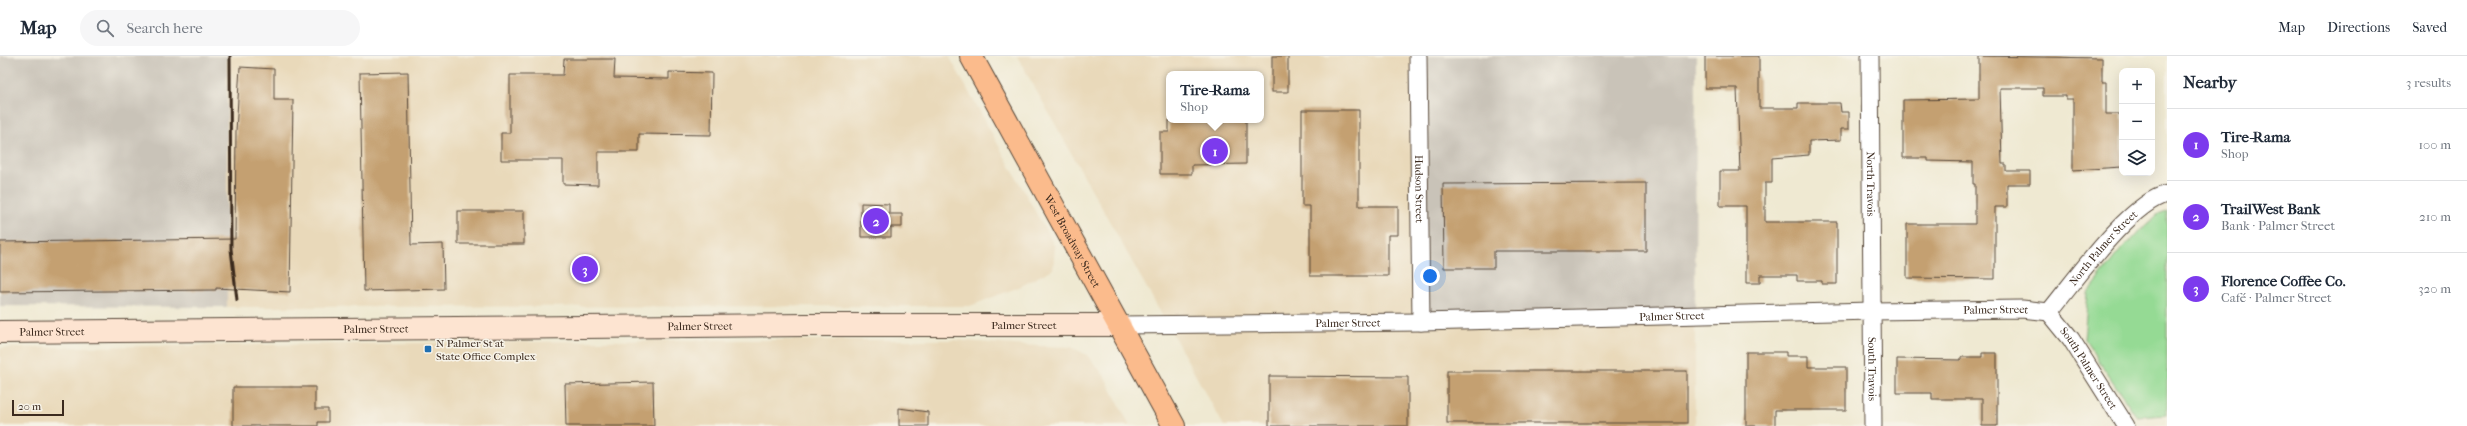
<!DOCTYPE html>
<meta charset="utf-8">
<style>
:root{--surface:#fff;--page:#f6f6f7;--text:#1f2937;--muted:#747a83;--line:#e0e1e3;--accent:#7c3aed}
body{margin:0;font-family:"IM FELL French Canon",serif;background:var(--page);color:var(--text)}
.controls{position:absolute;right:12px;top:12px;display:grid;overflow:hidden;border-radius:8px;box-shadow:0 4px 16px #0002}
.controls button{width:36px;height:36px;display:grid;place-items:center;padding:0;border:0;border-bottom:1px solid var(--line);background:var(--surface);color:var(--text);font:20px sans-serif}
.scale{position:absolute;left:12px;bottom:10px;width:52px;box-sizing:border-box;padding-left:4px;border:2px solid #3b2a1e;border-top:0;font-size:11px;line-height:14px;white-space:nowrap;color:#3b2a1e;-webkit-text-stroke:3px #f7f3e8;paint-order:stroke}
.you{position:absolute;left:1430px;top:220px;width:14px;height:14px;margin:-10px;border:3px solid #fff;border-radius:50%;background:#1a73e8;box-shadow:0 0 0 6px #1a73e833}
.badge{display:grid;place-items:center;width:26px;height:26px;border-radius:50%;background:var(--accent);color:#fff;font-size:13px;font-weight:700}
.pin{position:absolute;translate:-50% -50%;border:2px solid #fff;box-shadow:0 1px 4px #0006}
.popup{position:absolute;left:1166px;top:15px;width:98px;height:52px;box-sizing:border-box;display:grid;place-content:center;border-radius:8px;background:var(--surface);filter:drop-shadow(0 1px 3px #0005);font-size:13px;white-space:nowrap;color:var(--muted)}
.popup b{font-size:15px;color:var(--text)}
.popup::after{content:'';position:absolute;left:50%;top:100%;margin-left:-8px;border:8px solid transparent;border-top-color:var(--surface)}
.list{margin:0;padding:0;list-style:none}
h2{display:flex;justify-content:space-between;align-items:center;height:52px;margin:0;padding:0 16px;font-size:17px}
h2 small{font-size:13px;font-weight:400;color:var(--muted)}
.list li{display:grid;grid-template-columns:26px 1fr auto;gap:12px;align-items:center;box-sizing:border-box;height:72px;padding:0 16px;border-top:1px solid var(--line)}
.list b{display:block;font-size:15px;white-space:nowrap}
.list p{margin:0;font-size:13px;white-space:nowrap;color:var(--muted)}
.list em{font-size:13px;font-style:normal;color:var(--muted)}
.icon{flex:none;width:22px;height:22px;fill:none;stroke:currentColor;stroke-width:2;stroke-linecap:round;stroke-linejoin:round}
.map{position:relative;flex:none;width:2167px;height:370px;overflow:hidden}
header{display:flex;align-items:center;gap:24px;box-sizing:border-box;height:56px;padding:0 20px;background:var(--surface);border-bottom:1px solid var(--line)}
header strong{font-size:19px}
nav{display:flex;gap:22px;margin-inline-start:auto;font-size:14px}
.search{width:280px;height:36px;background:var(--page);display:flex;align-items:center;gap:10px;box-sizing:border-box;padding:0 14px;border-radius:22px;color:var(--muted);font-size:15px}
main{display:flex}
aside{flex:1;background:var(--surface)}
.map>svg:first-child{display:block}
.built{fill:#e9d9ba;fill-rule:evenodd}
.industrial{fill:#c9c3b8}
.green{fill:#95da94;stroke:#688259}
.building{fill:#c4a071}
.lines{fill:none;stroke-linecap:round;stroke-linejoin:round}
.street-casing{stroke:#564739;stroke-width:19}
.secondary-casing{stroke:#564739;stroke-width:24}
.primary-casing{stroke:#564739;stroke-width:24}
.street{stroke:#fff;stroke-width:17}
.secondary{stroke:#fde4d1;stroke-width:22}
.primary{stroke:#fbbb8c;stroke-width:22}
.rail{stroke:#3b2a1e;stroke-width:3}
.poi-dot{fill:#1f6fb2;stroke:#f7f3e8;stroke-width:1.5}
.labels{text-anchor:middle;stroke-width:3;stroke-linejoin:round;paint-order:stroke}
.street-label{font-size:11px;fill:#3b2a1e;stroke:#f7f3e8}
.poi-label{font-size:11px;fill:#3b2a1e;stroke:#f7f3e8;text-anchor:start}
</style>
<header>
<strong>Map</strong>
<div class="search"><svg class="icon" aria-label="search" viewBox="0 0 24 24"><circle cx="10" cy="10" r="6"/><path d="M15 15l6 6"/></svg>Search here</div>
<nav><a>Map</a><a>Directions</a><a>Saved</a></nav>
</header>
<main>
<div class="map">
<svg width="2167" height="370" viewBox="0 0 2167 370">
<rect width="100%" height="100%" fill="#f7f3e8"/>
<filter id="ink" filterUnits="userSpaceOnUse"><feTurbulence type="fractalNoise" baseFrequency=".025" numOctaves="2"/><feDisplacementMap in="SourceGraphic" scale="8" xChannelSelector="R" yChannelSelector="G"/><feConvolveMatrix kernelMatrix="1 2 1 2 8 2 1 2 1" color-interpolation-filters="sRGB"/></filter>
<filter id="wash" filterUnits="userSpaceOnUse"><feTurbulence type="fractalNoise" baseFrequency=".012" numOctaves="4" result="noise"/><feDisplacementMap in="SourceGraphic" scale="16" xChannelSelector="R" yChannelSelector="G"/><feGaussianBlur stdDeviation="0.9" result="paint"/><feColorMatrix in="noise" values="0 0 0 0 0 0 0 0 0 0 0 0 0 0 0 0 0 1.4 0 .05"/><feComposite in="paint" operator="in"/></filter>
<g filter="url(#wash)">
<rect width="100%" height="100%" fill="#efe9d2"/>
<g class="built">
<polygon points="229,0 949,0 1055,191 1053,213 1019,231 970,250 227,251 227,2"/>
<path d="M 1017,0 L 1414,0 L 1422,266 L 1695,270 L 1695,370 L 1224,370 ZM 1169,18 L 1261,18 L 1261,64 L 1169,64 Z"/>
<polygon points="682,284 955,284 1014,289 1071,291 1087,299 1104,319 1130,370 0,370 0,292"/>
</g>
<g class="industrial">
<polygon points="0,0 229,0 227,2 227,251 0,250"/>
<polygon points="1414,0 1696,0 1695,270 1421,266"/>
</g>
<polygon class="green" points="2167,155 2167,359 2137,361 2084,283 2088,236 2118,197 2158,158"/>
<g id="blocks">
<g class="building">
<rect x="1272" y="0" width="16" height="36"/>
<polygon points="1705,0 1759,0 1759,52 1798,52 1798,47 1840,47 1841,56 1849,56 1849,73 1841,73 1841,84 1809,85 1809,99 1772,102 1772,127 1765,127 1765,166 1837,166 1837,228 1822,228 1822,225 1797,225 1797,219 1760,219 1760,227 1746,227 1746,150 1720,150 1720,115 1740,115 1737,32 1705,32"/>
<polygon points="1979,0 2102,2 2102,26 2106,26 2106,58 2122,58 2122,111 2073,114 2073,43 2066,43 2066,40 2043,40 2043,32 2000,32 2002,108 2006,108 2006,115 2030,115 2030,128 2007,128 2007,151 1995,151 1995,223 1907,222 1907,168 1975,168 1975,128 1973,128 1973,106 1928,105 1928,102 1903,102 1903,44 1979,43"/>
<polygon points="564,3 615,3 614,22 669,23 669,16 712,17 711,79 639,78 639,96 598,96 598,129 563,128 563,104 501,104 501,77 510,77 510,19 563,19"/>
<polygon points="240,11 274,13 274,44 293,44 290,236 216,232 216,234 0,236 0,186 235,183 236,75"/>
<polygon points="408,16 411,189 443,188 444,233 364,235 360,17"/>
<polygon points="1302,54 1359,54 1359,150 1398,150 1398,179 1388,179 1388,220 1310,220 1310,150 1302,150"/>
<polygon points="1169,64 1246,64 1246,108 1192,109 1192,118 1160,118 1160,76 1169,76"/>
<polygon points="1646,127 1646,195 1494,195 1494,212 1444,212 1443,128"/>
<polygon points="861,147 889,148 889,158 902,158 902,171 891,171 891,181 861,181"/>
<rect x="458" y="155" width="66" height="33"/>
<polygon points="1746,296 1786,296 1786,300 1808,300 1808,311 1846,311 1846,354 1775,354 1775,370 1746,370"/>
<polygon points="1982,297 1997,297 1997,370 1982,370 1982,343 1932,343 1932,337 1897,337 1897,303 1961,304 1961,301 1982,301"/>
<rect x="1447" y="315" width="240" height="52"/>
<polygon points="1269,320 1408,321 1408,370 1269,370"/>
<polygon points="653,326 654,370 566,370 565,328"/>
<polygon points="233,331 315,331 315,353 328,353 328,366 318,366 318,370 233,370"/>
<polygon points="899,352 928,356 928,370 899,370"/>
</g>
</g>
</g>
<g filter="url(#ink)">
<use href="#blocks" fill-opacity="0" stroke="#564739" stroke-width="1"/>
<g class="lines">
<g class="street-casing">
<g id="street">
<path id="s1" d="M 1418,0 L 1421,266"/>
<path id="s2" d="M 1870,0 L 1873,370"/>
<path id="s3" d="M 2049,256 C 2074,226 2130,146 2167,138"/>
<path id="s4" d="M 2049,256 L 2071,283 L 2126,370"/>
<path id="s5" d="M 1120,269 L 1421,266 L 1872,255 L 2022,253 L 2049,256"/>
</g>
</g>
<g class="secondary-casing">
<g id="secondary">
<path id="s6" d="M 0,276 L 807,269 L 1120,269"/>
</g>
</g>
<g class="primary-casing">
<g id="primary">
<path id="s7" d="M 971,0 L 1174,370"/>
</g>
</g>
<use href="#street" class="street"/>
<use href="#secondary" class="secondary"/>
<use href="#primary" class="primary"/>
<polyline class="rail" points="230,0 231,193 237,244"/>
</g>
</g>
<rect class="poi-dot" x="424" y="289" width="8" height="8" rx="2"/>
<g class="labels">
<g class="street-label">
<text dy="4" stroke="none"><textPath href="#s2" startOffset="128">North Travois</textPath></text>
<text dy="4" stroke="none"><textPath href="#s1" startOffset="133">Hudson Street</textPath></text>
<text dy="4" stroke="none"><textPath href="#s7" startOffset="211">West Broadway Street</textPath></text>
<text dy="4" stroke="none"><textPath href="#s3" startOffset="84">North Palmer Street</textPath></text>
<text dy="4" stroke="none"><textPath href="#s5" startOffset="876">Palmer Street</textPath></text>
<text dy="4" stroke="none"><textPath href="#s5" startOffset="552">Palmer Street</textPath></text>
<text dy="4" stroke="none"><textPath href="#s5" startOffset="228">Palmer Street</textPath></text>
<text dy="4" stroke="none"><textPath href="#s6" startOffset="1024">Palmer Street</textPath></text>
<text dy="4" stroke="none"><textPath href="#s6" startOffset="700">Palmer Street</textPath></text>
<text dy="4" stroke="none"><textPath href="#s6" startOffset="376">Palmer Street</textPath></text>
<text dy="4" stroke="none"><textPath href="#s6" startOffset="52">Palmer Street</textPath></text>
<text dy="4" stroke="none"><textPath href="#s2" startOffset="313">South Travois</textPath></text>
<text dy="4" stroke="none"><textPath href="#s4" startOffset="69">South Palmer Street</textPath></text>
</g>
<g class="poi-label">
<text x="436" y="291">N Palmer St at<tspan x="436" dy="13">State Office Complex</tspan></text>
</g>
</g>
</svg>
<div class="controls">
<button>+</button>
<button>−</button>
<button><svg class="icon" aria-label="layers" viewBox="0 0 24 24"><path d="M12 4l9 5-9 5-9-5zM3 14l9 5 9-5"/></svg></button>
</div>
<div class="scale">20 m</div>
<div class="you"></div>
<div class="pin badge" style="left:1215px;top:95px">1</div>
<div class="popup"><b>Tire-Rama</b>Shop</div>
<div class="pin badge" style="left:876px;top:165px">2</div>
<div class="pin badge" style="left:585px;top:213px">3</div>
</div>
<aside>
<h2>Nearby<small>3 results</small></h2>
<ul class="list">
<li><span class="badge">1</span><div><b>Tire-Rama</b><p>Shop</p></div><em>100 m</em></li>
<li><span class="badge">2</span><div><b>TrailWest Bank</b><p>Bank · Palmer Street</p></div><em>210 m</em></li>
<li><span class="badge">3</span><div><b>Florence Coffee Co.</b><p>Café · Palmer Street</p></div><em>320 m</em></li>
</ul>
</aside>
</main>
